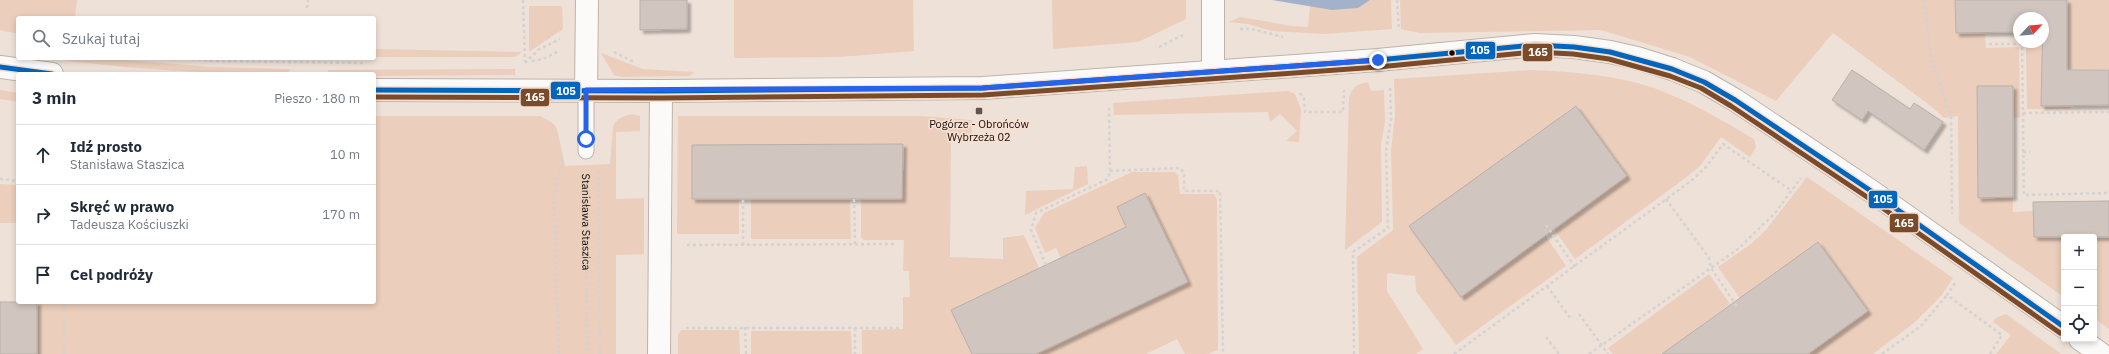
<!DOCTYPE html>
<html lang="pl">
<meta charset="utf-8">
<style>
:root{--surface:#fff;--page:#f6f6f7;--text:#1f2937;--muted:#747a83;--line:#e0e1e3}
body{margin:0;font-family:"IBM Plex Sans",sans-serif;background:var(--page);color:var(--text)}
.controls{position:absolute;right:12px;bottom:12px;display:grid;overflow:hidden;border-radius:4px;box-shadow:0 2px 6px #0003}
.controls button{width:36px;height:36px;display:grid;place-items:center;padding:0;border:0;border-bottom:1px solid var(--line);background:var(--surface);color:var(--text);font:20px sans-serif}
.compass{position:absolute;left:2013px;top:12px;width:36px;height:36px;border-radius:50%;background:var(--surface);box-shadow:0 2px 6px #0003;rotate:64deg}
.stop{position:absolute;width:12px;height:12px;margin:-9px;border:3px solid #2563eb;border-radius:50%;background:#fff}
.stop.end{background:#2563eb;border-color:#fff;box-shadow:0 1px 4px #0008}
.list{margin:0;padding:0;list-style:none}
h2{display:flex;justify-content:space-between;align-items:center;height:52px;margin:0;padding:0 16px;font-size:17px}
h2 small{font-size:13px;font-weight:400;color:var(--muted)}
.list li{display:grid;grid-template-columns:26px 1fr auto;gap:12px;align-items:center;box-sizing:border-box;height:60px;padding:0 16px;border-top:1px solid var(--line)}
.list b{display:block;font-size:15px;white-space:nowrap}
.list p{margin:0;font-size:13px;white-space:nowrap;color:var(--muted)}
.list em{font-size:13px;font-style:normal;color:var(--muted)}
.icon{flex:none;width:22px;height:22px;fill:none;stroke:currentColor;stroke-width:2;stroke-linecap:round;stroke-linejoin:round}
.map{position:relative;flex:none;width:2109px;height:354px;overflow:hidden}
.search{position:absolute;background:var(--surface);box-shadow:0 2px 6px #0003;left:16px;top:16px;width:360px;height:44px;display:flex;align-items:center;gap:10px;box-sizing:border-box;padding:0 14px;border-radius:4px;color:var(--muted);font-size:15px}
.panel{position:absolute;background:var(--surface);box-shadow:0 2px 6px #0003;left:16px;top:72px;width:360px;height:232px;border-radius:4px}
.map>svg:first-child{display:block}
.green{fill:#ebcebc}
.water{fill:#a2b2ca}
.building{fill:#d0c6bf;stroke:#b9afa8;filter:url(#shadow)}
.lines{fill:none;stroke-linecap:round;stroke-linejoin:round}
.service-casing{stroke:#bdb3ac;stroke-width:17}
.minor-casing{stroke:#bdb3ac;stroke-width:24}
.path{stroke:#d5d2d0;stroke-width:2.5;stroke-dasharray:3 3;stroke-linecap:butt}
.service{stroke:#fcfaf9;stroke-width:15}
.minor{stroke:#fcfaf9;stroke-width:22}
.bus-1-casing{stroke:#f6dfd0;stroke-width:8}
.bus-2-casing{stroke:#f6dfd0;stroke-width:8}
.bus-1{stroke:#0065bd;stroke-width:5}
.bus-2{stroke:#7a4b2a;stroke-width:5}
.route{stroke:#2563eb;stroke-width:5}
.bus-dot{fill:#110a06;stroke:#f6dfd0;stroke-width:1.5}
.poi-dot{fill:#5e5550;stroke:#f6dfd0;stroke-width:1.5}
.labels{text-anchor:middle;stroke-width:3.5;stroke-linejoin:round;paint-order:stroke}
.poi-label{font-size:11px;fill:#110a06;stroke:#f6dfd0}
.street-label{font-size:11px;fill:#110a06;stroke:#f6dfd0}
.line-badge{stroke:#f6dfd0;stroke-width:1.5}
.badge-label{font-size:11px;text-anchor:middle;font-weight:bold;fill:#fff}
</style>
<div class="map">
<svg width="2109" height="354" viewBox="0 0 2109 354">
<defs>
<filter id="shadow"><feDropShadow dx="3.5" dy="3.5" stdDeviation="1" flood-color="#0004"/></filter>
</defs>
<rect width="100%" height="100%" fill="#eee1d8"/>
<g class="green">
<polygon points="0,0 77,0 75,18 18,18 18,34 0,30"/>
<polygon points="734,0 913,0 914,51 839,57 734,58"/>
<polygon points="1052,0 1186,0 1186,19 1138,42 1053,49"/>
<path d="M 1370,0 L 1391,0 L 1392,29 L 1324,34 L 1272,31 L 1248,24 L 1229,22 L 1240,17 L 1292,26 L 1308,27 L 1310,6 C 1332,10 1351,13 1370,0 Z"/>
<polygon points="1400,0 1955,0 1956,33 1985,33 1986,48 2019,47 2020,118 2013,117 2012,86 1977,87 1978,197 2013,197 2013,212 2033,211 2034,237 2109,237 2109,329 2094,318 2094,237 2064,237 2064,297 1959,223 1958,116 1944,118 1932,107 1833,33 1776,101 1690,57 1601,30 1420,33 1401,29"/>
<polygon points="2067,0 2109,0 2109,69 2042,70 2041,106 2071,105 2071,109 2027,109 2026,48 2038,47 2038,42 2043,42 2043,32 2067,32"/>
<polygon points="529,6 562,6 563,29 529,52"/>
<polygon points="374,49 522,52 515,57 374,57"/>
<polygon points="601,53 643,69 694,72 690,76 622,77 614,75"/>
<path d="M 47,58 L 102,58 L 212,67 L 291,69 L 287,74 C 207,74 127,69 47,58 Z"/>
<polygon points="515,69 515,75 374,76 374,74 331,74 327,70"/>
<path d="M 1533,70 C 1574,72 1615,75 1654,88 C 1689,101 1722,120 1754,139 L 1756,147 L 1750,157 L 1721,137 L 1700,166 L 1684,179 L 1575,259 L 1554,229 L 1627,176 L 1575,106 L 1558,118 L 1562,124 L 1551,133 L 1546,127 L 1529,139 L 1533,146 L 1514,160 L 1509,154 L 1477,177 L 1541,229 L 1566,266 L 1456,345 L 1416,291 L 1415,276 L 1387,273 L 1387,291 L 1423,349 L 1416,354 L 1359,354 L 1357,257 L 1393,230 L 1391,150 L 1395,116 L 1394,79 Z"/>
<path d="M 1368,82 L 1371,91 L 1384,90 L 1385,122 L 1381,144 L 1382,222 L 1345,250 L 1349,98 C 1352,87 1357,84 1368,82 Z"/>
<polygon points="0,90 18,93 18,102 0,99"/>
<polygon points="1288,91 1295,94 1301,109 1299,142 1286,141 1297,131 1280,114 1270,122 1268,112 1114,115 1113,103"/>
<path d="M 631,114 L 640,116 L 640,131 L 616,132 L 616,199 L 644,198 L 644,254 L 616,255 L 616,354 L 37,354 L 37,302 L 374,302 L 374,116 L 540,116 L 554,124 L 557,129 L 565,166 L 610,164 L 613,127 C 616,119 622,117 631,114 Z"/>
<polygon points="678,116 921,116 972,120 972,139 951,140 950,257 1003,259 1003,238 1024,235 1039,268 951,310 972,354 862,354 862,330 903,329 903,297 910,297 909,271 903,271 904,240 864,240 861,238 861,199 902,198 903,144 692,145 692,199 739,199 739,234 677,234"/>
<polygon points="1087,166 1088,184 1025,215 1026,191 1073,189 1075,167"/>
<polygon points="1132,172 1175,172 1178,175 1180,194 1214,194 1217,200 1218,350 1207,354 1185,354 1177,339 1146,354 1036,354 1188,282 1145,193 1117,207 1126,227 1061,258 1056,248 1045,253 1035,228 1044,213"/>
<polygon points="1807,177 1953,278 1941,296 1914,323 1873,354 1805,354 1822,335 1826,341 1868,311 1817,242 1802,253 1806,259 1783,275 1779,269 1750,290 1754,296 1744,304 1718,267 1751,244 1765,231"/>
<polygon points="0,184 18,185 18,223 0,223"/>
<polygon points="751,199 850,199 851,239 751,239"/>
<polygon points="1709,274 1730,304 1700,326 1682,349 1677,343 1662,354 1613,354 1608,348"/>
<polygon points="2006,314 2061,354 1996,354 2011,335 1993,322 1996,318"/>
<polygon points="682,330 739,330 740,354 678,354 678,334"/>
<polygon points="751,331 851,331 852,354 751,354"/>
</g>
<polygon class="water" points="1272,0 1370,0 1358,8 1332,10"/>
<g class="building">
<polygon points="640,0 687,0 687,29 640,30"/>
<polygon points="1955,0 2067,0 2067,70 2109,70 2109,105 2041,106 2043,18 2019,18 2019,32 1956,33"/>
<polygon points="1852,70 1910,109 1914,103 1943,122 1924,150 1868,111 1862,120 1832,100"/>
<polygon points="1977,86 2013,86 2013,197 1978,198"/>
<polygon points="1576,106 1627,176 1461,297 1409,226"/>
<polygon points="903,144 902,199 692,199 692,145"/>
<polygon points="1145,193 1188,282 1036,354 972,354 951,310 1126,227 1117,207"/>
<polygon points="2109,201 2109,237 2034,237 2033,202"/>
<polygon points="1818,242 1868,311 1844,328 1808,354 1662,354"/>
<rect x="0" y="302" width="37" height="52"/>
</g>
<g class="lines">
<g class="service-casing">
<polyline id="service" points="586,151 586,90"/>
</g>
<g class="minor-casing">
<g id="minor">
<polyline points="1213,0 1213,71"/>
<polyline points="0,67 52,74"/>
<polyline points="374,90 661,91 983,88 1378,60 1535,45 1574,47 1610,52 1637,58 1672,69 1704,82 1735,100 1871,191 2064,327"/>
<polyline points="586,90 587,0"/>
<polyline points="2080,339 2101,354"/>
<polyline points="659,354 661,91"/>
</g>
</g>
<g class="path">
<polyline points="523,0 525,62"/>
<polyline points="1397,0 1399,30"/>
<polyline points="1924,0 1931,58 1951,117 1952,214"/>
<polyline points="307,8 308,0"/>
<polyline points="1240,29 1252,29 1283,37"/>
<polyline points="1989,44 2022,44 2024,195 2109,193"/>
<polyline points="1159,47 1185,34"/>
<polyline points="614,52 634,62"/>
<polyline points="174,58 215,61 366,63"/>
<polyline points="532,61 543,59 559,51"/>
<polyline points="525,63 538,50 560,39"/>
<polyline points="1300,93 1304,99 1305,112 1343,112 1344,90"/>
<polyline points="2023,113 2109,112"/>
<polyline points="2023,152 2030,152"/>
<polyline points="599,171 600,354"/>
<polyline points="1110,171 1180,168 1184,173 1184,191 1220,191 1223,354"/>
<path id="s1" d="M 586,174 L 587,354"/>
<polyline points="0,179 18,181"/>
<polyline points="854,199 855,244"/>
<polyline points="1666,199 1709,258 1711,268 1738,308"/>
<polyline points="1546,225 1575,267"/>
<polyline points="687,245 895,244"/>
<polyline points="743,245 743,199"/>
<polyline points="1046,265 1031,230 1036,213 1108,179 1110,171 1109,106"/>
<polyline points="1955,283 1947,295 2002,335 1990,354"/>
<polyline points="1547,286 1571,319"/>
<polyline points="1579,314 1608,354"/>
<polyline points="745,327 746,354"/>
<polyline points="686,328 902,328"/>
<polyline points="855,328 855,354"/>
<polyline points="1546,337 1559,354"/>
<polyline points="64,354 64,302"/>
<polyline points="559,354 554,202 555,187 563,160"/>
<polyline points="1354,354 1353,252 1388,228 1386,151 1391,119 1390,86"/>
<polyline points="1454,354 1691,181 1706,167 1723,144 1792,191"/>
<polyline points="1589,354 1738,249 1775,213 1801,178"/>
<polyline points="1882,354 1921,326 1947,295"/>
</g>
<use href="#service" class="service"/>
<use href="#minor" class="minor"/>
<g class="bus-1-casing">
<g id="bus-1">
<polyline points="0,67 52,74"/>
<polyline points="374,90 661,91 983,88 1378,60 1535,45 1574,47 1610,52 1672,69 1704,82 1735,100 1871,191 2064,327"/>
</g>
</g>
<g class="bus-2-casing">
<polyline id="bus-2" points="374,97 661,98 983,95 1378,67 1535,52 1573,54 1609,59 1670,76 1701,88 1731,106 1867,197 2060,333"/>
</g>
<use href="#bus-1" class="bus-1"/>
<use href="#bus-2" class="bus-2"/>
</g>
<g class="lines">
<polyline class="route" points="586,139 586,90 982,88 1378,60"/>
</g>
<circle class="bus-dot" cx="1452" cy="53" r="3.5"/>
<rect class="poi-dot" x="975" y="107" width="8" height="8" rx="2"/>
<g class="labels">
<g class="poi-label">
<text x="979" y="128">Pogórze - Obrońców<tspan x="979" dy="13">Wybrzeża 02</tspan></text>
</g>
<g class="street-label">
<text dy="4" stroke="none"><textPath href="#s1" startOffset="48">Stanisława Staszica</textPath></text>
</g>
</g>
<g class="line-badge">
<rect x="1465" y="41" width="31" height="19" rx="4" fill="#0065bd"/>
<rect x="1522" y="43" width="31" height="19" rx="4" fill="#7a4b2a"/>
<rect x="550" y="81" width="31" height="19" rx="4" fill="#0065bd"/>
<rect x="520" y="88" width="30" height="19" rx="4" fill="#7a4b2a"/>
<rect x="1868" y="190" width="30" height="19" rx="4" fill="#0065bd"/>
<rect x="1889" y="213" width="30" height="20" rx="4" fill="#7a4b2a"/>
</g>
<g class="badge-label">
<text x="1480" y="54">105</text>
<text x="1538" y="56">165</text>
<text x="566" y="95">105</text>
<text x="535" y="101">165</text>
<text x="1883" y="203">105</text>
<text x="1904" y="227">165</text>
</g>
</svg>
<div class="controls">
<button>+</button>
<button>−</button>
<button><svg class="icon" aria-label="locate" viewBox="0 0 24 24"><circle cx="12" cy="12" r="6"/><path d="M12 2v4M12 18v4M2 12h4M18 12h4"/></svg></button>
</div>
<svg class="compass" viewBox="-18 -18 36 36"><path d="M0-13l5 13h-10z" fill="#e53935"/><path d="M0 13l5-13h-10z" fill="#747a83"/></svg>
<div class="stop" style="left:586px;top:139px"></div>
<div class="stop end" style="left:1378px;top:60px"></div>
<div class="search"><svg class="icon" aria-label="search" viewBox="0 0 24 24"><circle cx="10" cy="10" r="6"/><path d="M15 15l6 6"/></svg>Szukaj tutaj</div>
<section class="panel">
<h2>3 min<small>Pieszo · 180 m</small></h2>
<ul class="list">
<li><svg class="icon" aria-label="ahead" viewBox="0 0 24 24"><path d="M12 20V5M6 11l6-6 6 6"/></svg><div><b>Idź prosto</b><p>Stanisława Staszica</p></div><em>10 m</em></li>
<li><svg class="icon" aria-label="right" viewBox="0 0 24 24"><path d="M7 20v-9h11M14 6l5 5-5 5"/></svg><div><b>Skręć w prawo</b><p>Tadeusza Kościuszki</p></div><em>170 m</em></li>
<li><svg class="icon" aria-label="arrive" viewBox="0 0 24 24"><path d="M6 21V4h12l-3 4 3 4H6"/></svg><div><b>Cel podróży</b></div></li>
</ul>
</section>
</div>
